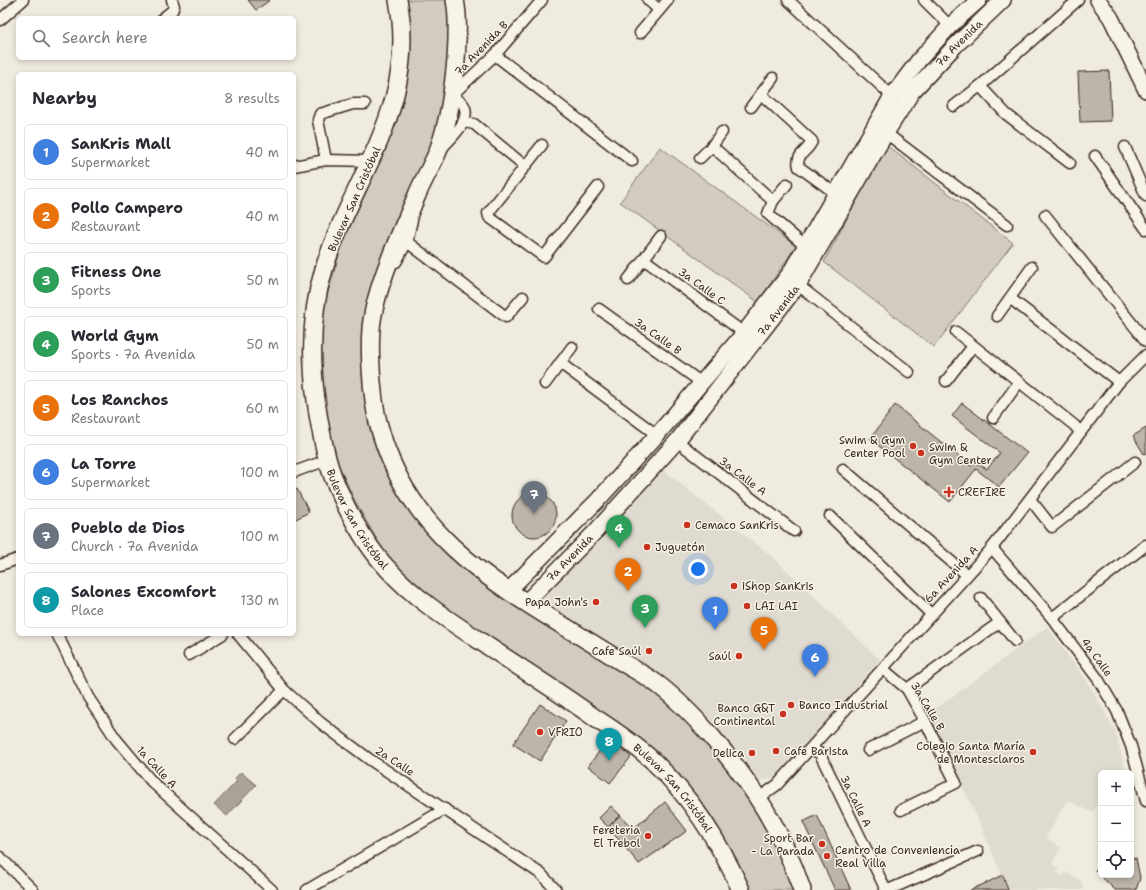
<!DOCTYPE html>
<meta charset="utf-8">
<style>
:root{--surface:#fff;--page:#f2f2f3;--text:#2b2b33;--muted:#7c7c81;--line:#e1e1e2;--accent:#c8321e}
body{margin:0;font-family:"Shantell Sans",sans-serif;background:var(--page);color:var(--text)}
.controls{position:absolute;right:12px;bottom:12px;display:grid;overflow:hidden;border-radius:6px;box-shadow:0 2px 6px #0003}
.controls button{width:36px;height:36px;display:grid;place-items:center;padding:0;border:0;border-bottom:1px solid var(--line);background:var(--surface);color:var(--text);font:20px sans-serif}
.you{position:absolute;left:698px;top:569px;width:14px;height:14px;margin:-10px;border:3px solid #fff;border-radius:50%;background:#1a73e8;box-shadow:0 0 0 6px #1a73e833}
.badge{display:grid;place-items:center;width:26px;height:26px;border-radius:50%;background:var(--accent);color:#fff;font-size:13px;font-weight:700}
.pin{position:absolute;translate:-50% -33px;filter:drop-shadow(0 1px 2px #0008)}
.pin::after{content:'';position:absolute;top:21px;width:14px;height:12px;background:inherit;clip-path:polygon(0 0,100% 0,50% 100%)}
.list{margin:0;padding:0;list-style:none}
h2{display:flex;justify-content:space-between;align-items:center;height:52px;margin:0;padding:0 16px;font-size:17px}
h2 small{font-size:13px;font-weight:400;color:var(--muted)}
.list li{display:grid;grid-template-columns:26px 1fr auto;gap:12px;align-items:center;box-sizing:border-box;height:56px;margin:0 8px 8px;padding:0 8px;border:1px solid var(--line);border-radius:6px}
.list b{display:block;font-size:15px;white-space:nowrap}
.list p{margin:0;font-size:13px;white-space:nowrap;color:var(--muted)}
.list em{font-size:13px;font-style:normal;color:var(--muted)}
.icon{flex:none;width:22px;height:22px;fill:none;stroke:currentColor;stroke-width:2;stroke-linecap:round;stroke-linejoin:round}
.map{position:relative;flex:none;width:1146px;height:890px;overflow:hidden}
.search{position:absolute;background:var(--surface);box-shadow:0 2px 6px #0003;left:16px;top:16px;width:280px;height:44px;display:flex;align-items:center;gap:10px;box-sizing:border-box;padding:0 14px;border-radius:6px;color:var(--muted);font-size:15px}
.panel{position:absolute;background:var(--surface);box-shadow:0 2px 6px #0003;left:16px;top:72px;width:280px;height:564px;border-radius:6px}
.map>svg:first-child{display:block}
.built{fill:#e0dbd0}
.green{fill:#d1cbc0;stroke:#867a6f}
.water{fill:#aaa296;stroke:#7e7266}
.building{fill:#bdb5aa;stroke:#3b2a1e}
.lines{fill:none;stroke-linecap:round;stroke-linejoin:round}
.street-casing{stroke:#3b2a1e;stroke-width:13}
.secondary-casing{stroke:#3b2a1e;stroke-width:18}
.primary-casing{stroke:#3b2a1e;stroke-width:20}
.street{stroke:#f7f3e8;stroke-width:10}
.secondary{stroke:#f7f3e8;stroke-width:15}
.primary{stroke:#f7f3e8;stroke-width:17}
.poi-dot{fill:#c8321e;stroke:#f7f3e8;stroke-width:1.5}
.labels{text-anchor:middle;stroke-width:3;stroke-linejoin:round;paint-order:stroke}
.street-label{font-size:11px;fill:#3b2a1e;stroke:#f7f3e8}
.poi-label{font-size:11px;fill:#3b2a1e;stroke:#f7f3e8;text-anchor:start}
</style>
<div class="map">
<svg width="1146" height="890" viewBox="0 0 1146 890">
<rect width="100%" height="100%" fill="#efebe0"/>
<filter id="ink" filterUnits="userSpaceOnUse"><feTurbulence type="fractalNoise" baseFrequency=".025" numOctaves="2"/><feDisplacementMap in="SourceGraphic" scale="8" xChannelSelector="R" yChannelSelector="G"/><feConvolveMatrix kernelMatrix="1 2 1 2 8 2 1 2 1" color-interpolation-filters="sRGB"/></filter>
<g filter="url(#ink)">
<g class="built">
<polygon points="662,469 775,559 880,660 775,778 764,780 757,779 750,775 546,609 542,602 547,591"/>
<polygon points="1047,627 1085,678 1115,730 1126,773 1101,773 1101,794 1093,813 1067,800 1046,838 1061,847 1052,864 1059,869 1056,872 1064,876 1066,872 1074,876 1081,881 1084,890 1008,890 974,810 927,715"/>
</g>
<g class="green">
<polygon points="403,0 451,0 453,43 437,140 380,274 368,386 414,513 659,691 697,728 756,801 798,890 746,890 681,783 417,587 387,557 357,505 331,450 318,380 322,313 344,238 398,106"/>
<polygon points="886,145 1013,243 934,347 824,262"/>
<polygon points="660,147 796,246 758,302 620,202"/>
</g>
<polygon class="water" points="241,772 256,785 227,816 214,805 237,781 235,778"/>
<g class="building">
<polygon points="248,0 270,0 256,10"/>
<polygon points="1109,71 1111,121 1080,122 1078,72"/>
<polygon points="962,403 1027,453 999,487 976,469 950,502 870,439 895,405 971,466 974,462 987,469 1000,453 952,416"/>
<polygon points="1146,428 1146,453 1144,454 1133,436"/>
<polygon points="297,489 309,512 294,520 294,491"/>
<circle cx="534" cy="515" r="22"/>
<polygon points="540,704 566,721 540,761 513,744"/>
<polygon points="609,739 631,757 610,783 588,766"/>
<polygon points="665,802 687,831 639,864 608,827 620,815 633,829"/>
<polygon points="611,806 620,815 608,827 599,818"/>
<polygon points="817,815 851,890 835,890 803,822"/>
<polygon points="1136,858 1140,878 1136,890 1115,890 1095,870 1101,869 1101,875 1131,875 1131,859"/>
<polygon points="1003,875 1008,890 970,890 984,884"/>
</g>
<g class="lines">
<g class="street-casing">
<g id="street">
<polyline points="648,0 659,10"/>
<polyline points="788,0 892,96"/>
<polyline points="924,0 950,26"/>
<polyline points="163,18 172,11 174,6 172,0"/>
<polyline points="0,20 23,0"/>
<polyline points="640,33 668,0"/>
<polyline points="495,55 632,161"/>
<polyline points="980,86 1006,114 1070,163"/>
<polyline points="453,94 495,55 542,0"/>
<path d="M 761,94 L 812,141 C 808,152 795,154 799,167 L 835,193"/>
<polyline points="954,106 980,86 1078,0"/>
<polyline points="751,107 773,78"/>
<polyline points="464,122 474,124 525,166"/>
<polyline points="886,133 1007,225"/>
<polyline points="542,145 488,213 489,217 544,257 598,187"/>
<polyline points="712,146 773,201"/>
<path d="M 443,147 C 452,137 473,119 463,104 C 461,101 455,99 452,97"/>
<polyline points="1125,147 1146,196"/>
<polyline points="1095,156 1146,229"/>
<polyline points="700,158 712,146 722,132"/>
<polyline points="326,160 318,120 320,114 353,104 365,104"/>
<polyline points="294,166 326,160 372,161"/>
<polyline points="787,184 773,201 768,214 806,247"/>
<polyline points="1045,215 1146,341"/>
<polyline points="407,242 506,317 523,297"/>
<polyline points="645,260 744,333"/>
<polyline points="396,262 407,242 412,220"/>
<polyline points="628,280 661,236"/>
<polyline points="798,285 909,372"/>
<polyline points="1011,299 1119,382"/>
<polyline points="599,309 702,383"/>
<polyline points="997,316 1032,267"/>
<polyline points="956,332 1074,425 1080,432"/>
<polyline points="560,363 657,435"/>
<polyline points="946,381 973,346"/>
<polyline points="545,384 572,347"/>
<polyline points="993,418 1019,382"/>
<polyline points="677,441 794,531"/>
<polyline points="843,469 967,575"/>
<polyline points="294,472 327,460"/>
<polyline points="1030,499 1052,527 1135,462"/>
<polyline points="830,516 931,614"/>
<polyline points="992,548 1052,618 1098,679 1117,711 1131,746 1146,801"/>
<polyline points="0,565 18,559"/>
<polyline points="981,598 1015,641"/>
<polyline points="1052,618 1146,545"/>
<polyline points="57,634 88,697 116,739 152,782 272,890"/>
<polyline points="238,634 284,690 321,723 369,759 541,874 556,890"/>
<polyline points="189,655 223,634"/>
<polyline points="883,669 907,689 925,721 956,783 901,810"/>
<polyline points="907,689 1000,622"/>
<polyline points="235,739 284,690"/>
<polyline points="812,748 820,754 886,890"/>
<polyline points="868,750 925,721"/>
<polyline points="759,798 777,785 992,548 1119,382 1146,355"/>
<polyline points="0,857 33,890"/>
<polyline points="307,890 445,809"/>
<polyline points="888,890 978,851"/>
</g>
</g>
<g class="secondary-casing">
<g id="secondary">
<polyline points="1098,0 1111,18 1146,90"/>
<polyline points="509,590 597,501 657,435 744,333 790,273 892,96 919,60 950,26 979,0"/>
<path id="s1" d="M 526,602 L 595,532 L 677,441 L 798,285 L 886,133 L 912,92 L 955,46 L 1003,0"/>
</g>
</g>
<g class="primary-casing">
<g id="primary">
<path id="s2" d="M 398,0 C 419,107 353,175 324,269 C 305,330 312,397 327,458 C 331,475 338,489 345,504 C 356,526 370,550 387,568 C 412,596 445,618 477,639 C 516,665 556,690 595,718 C 615,731 634,744 652,760 C 691,797 719,841 741,890"/>
<path d="M 455,0 C 459,19 457,41 456,60 C 453,91 449,121 438,151 C 432,166 423,180 417,195 C 401,232 374,290 371,329 C 369,354 372,398 378,422 C 409,547 515,594 614,657 C 629,667 646,675 660,686 C 679,701 696,719 711,736 C 752,784 782,830 802,890"/>
</g>
</g>
<use href="#street" class="street"/>
<use href="#secondary" class="secondary"/>
<use href="#primary" class="primary"/>
</g>
</g>
<g class="poi-dot">
<circle cx="913" cy="446" r="4"/>
<circle cx="921" cy="453" r="4"/>
<path d="M947 486h4v4h4v4h-4v4h-4v-4h-4v-4h4z"/>
<circle cx="687" cy="525" r="4"/>
<circle cx="647" cy="547" r="4"/>
<circle cx="734" cy="586" r="4"/>
<circle cx="596" cy="602" r="4"/>
<circle cx="747" cy="606" r="4"/>
<circle cx="649" cy="651" r="4"/>
<circle cx="739" cy="656" r="4"/>
<circle cx="791" cy="705" r="4"/>
<circle cx="783" cy="714" r="4"/>
<circle cx="540" cy="732" r="4"/>
<circle cx="776" cy="751" r="4"/>
<circle cx="1033" cy="752" r="4"/>
<circle cx="752" cy="753" r="4"/>
<circle cx="648" cy="836" r="4"/>
<circle cx="822" cy="844" r="4"/>
<circle cx="827" cy="856" r="4"/>
</g>
<g class="labels">
<g class="street-label">
<text dy="4" stroke="none"><textPath href="#s1" startOffset="710">7a Avenida</textPath></text>
<text transform="translate(481 48) rotate(-46)" y="4">7a Avenida B</text>
<text transform="translate(354 199) rotate(-66)" y="4">Bulevar San Cristóbal</text>
<text transform="translate(702 286) rotate(36)" y="4">3a Calle C</text>
<text dy="4" stroke="none"><textPath href="#s1" startOffset="386">7a Avenida</textPath></text>
<text transform="translate(658 336) rotate(35)" y="4">3a Calle B</text>
<text transform="translate(743 476) rotate(37)" y="4">3a Calle A</text>
<text dy="4" stroke="none"><textPath href="#s2" startOffset="544">Bulevar San Cristóbal</textPath></text>
<text dy="4" stroke="none"><textPath href="#s1" startOffset="62">7a Avenida</textPath></text>
<text transform="translate(951 574) rotate(-47)" y="4">6a Avenida A</text>
<text transform="translate(1097 657) rotate(54)" y="4">4a Calle</text>
<text transform="translate(928 706) rotate(59)" y="4">3a Calle B</text>
<text transform="translate(395 761) rotate(33)" y="4">2a Calle</text>
<text transform="translate(157 767) rotate(47)" y="4">1a Calle A</text>
<text dy="4" stroke="none"><textPath href="#s2" startOffset="964">Bulevar San Cristóbal</textPath></text>
<text transform="translate(856 801) rotate(64)" y="4">3a Calle A</text>
</g>
<g class="poi-label">
<text x="905" y="444" text-anchor="end">Swim &amp; Gym<tspan x="905" dy="13">Center Pool</tspan></text>
<text x="929" y="451">Swim &amp;<tspan x="929" dy="13">Gym Center</tspan></text>
<text x="958" y="496">CREFIRE</text>
<text x="695" y="529">Cemaco SanKris</text>
<text x="655" y="551">Juguetón</text>
<text x="742" y="590">iShop SanKris</text>
<text x="588" y="606" text-anchor="end">Papa John's</text>
<text x="755" y="610">LAI LAI</text>
<text x="641" y="655" text-anchor="end">Cafe Saúl</text>
<text x="731" y="660" text-anchor="end">Saúl</text>
<text x="799" y="709">Banco Industrial</text>
<text x="775" y="712" text-anchor="end">Banco G&amp;T<tspan x="775" dy="13">Continental</tspan></text>
<text x="548" y="736">VFRIO</text>
<text x="1025" y="750" text-anchor="end">Colegio Santa María<tspan x="1025" dy="13">de Montesclaros</tspan></text>
<text x="784" y="755">Cafe Barista</text>
<text x="744" y="757" text-anchor="end">Delica</text>
<text x="640" y="834" text-anchor="end">Fereteria<tspan x="640" dy="13">El Trebol</tspan></text>
<text x="814" y="842" text-anchor="end">Sport Bar<tspan x="814" dy="13">- La Parada</tspan></text>
<text x="835" y="854">Centro de Conveniencia<tspan x="835" dy="13">Real Villa</tspan></text>
</g>
</g>
</svg>
<div class="controls">
<button>+</button>
<button>−</button>
<button><svg class="icon" aria-label="locate" viewBox="0 0 24 24"><circle cx="12" cy="12" r="6"/><path d="M12 2v4M12 18v4M2 12h4M18 12h4"/></svg></button>
</div>
<div class="you"></div>
<div class="pin badge" style="left:715px;top:630px;background:#3f7fe0">1</div>
<div class="pin badge" style="left:628px;top:591px;background:#e8710a">2</div>
<div class="pin badge" style="left:645px;top:628px;background:#2e9e5b">3</div>
<div class="pin badge" style="left:619px;top:548px;background:#2e9e5b">4</div>
<div class="pin badge" style="left:764px;top:650px;background:#e8710a">5</div>
<div class="pin badge" style="left:815px;top:677px;background:#3f7fe0">6</div>
<div class="pin badge" style="left:534px;top:514px;background:#6b7280">7</div>
<div class="pin badge" style="left:609px;top:761px;background:#0f9aa8">8</div>
<div class="search"><svg class="icon" aria-label="search" viewBox="0 0 24 24"><circle cx="10" cy="10" r="6"/><path d="M15 15l6 6"/></svg>Search here</div>
<section class="panel">
<h2>Nearby<small>8 results</small></h2>
<ul class="list">
<li><span class="badge" style="background:#3f7fe0">1</span><div><b>SanKris Mall</b><p>Supermarket</p></div><em>40 m</em></li>
<li><span class="badge" style="background:#e8710a">2</span><div><b>Pollo Campero</b><p>Restaurant</p></div><em>40 m</em></li>
<li><span class="badge" style="background:#2e9e5b">3</span><div><b>Fitness One</b><p>Sports</p></div><em>50 m</em></li>
<li><span class="badge" style="background:#2e9e5b">4</span><div><b>World Gym</b><p>Sports · 7a Avenida</p></div><em>50 m</em></li>
<li><span class="badge" style="background:#e8710a">5</span><div><b>Los Ranchos</b><p>Restaurant</p></div><em>60 m</em></li>
<li><span class="badge" style="background:#3f7fe0">6</span><div><b>La Torre</b><p>Supermarket</p></div><em>100 m</em></li>
<li><span class="badge" style="background:#6b7280">7</span><div><b>Pueblo de Dios</b><p>Church · 7a Avenida</p></div><em>100 m</em></li>
<li><span class="badge" style="background:#0f9aa8">8</span><div><b>Salones Excomfort</b><p>Place</p></div><em>130 m</em></li>
</ul>
</section>
</div>
